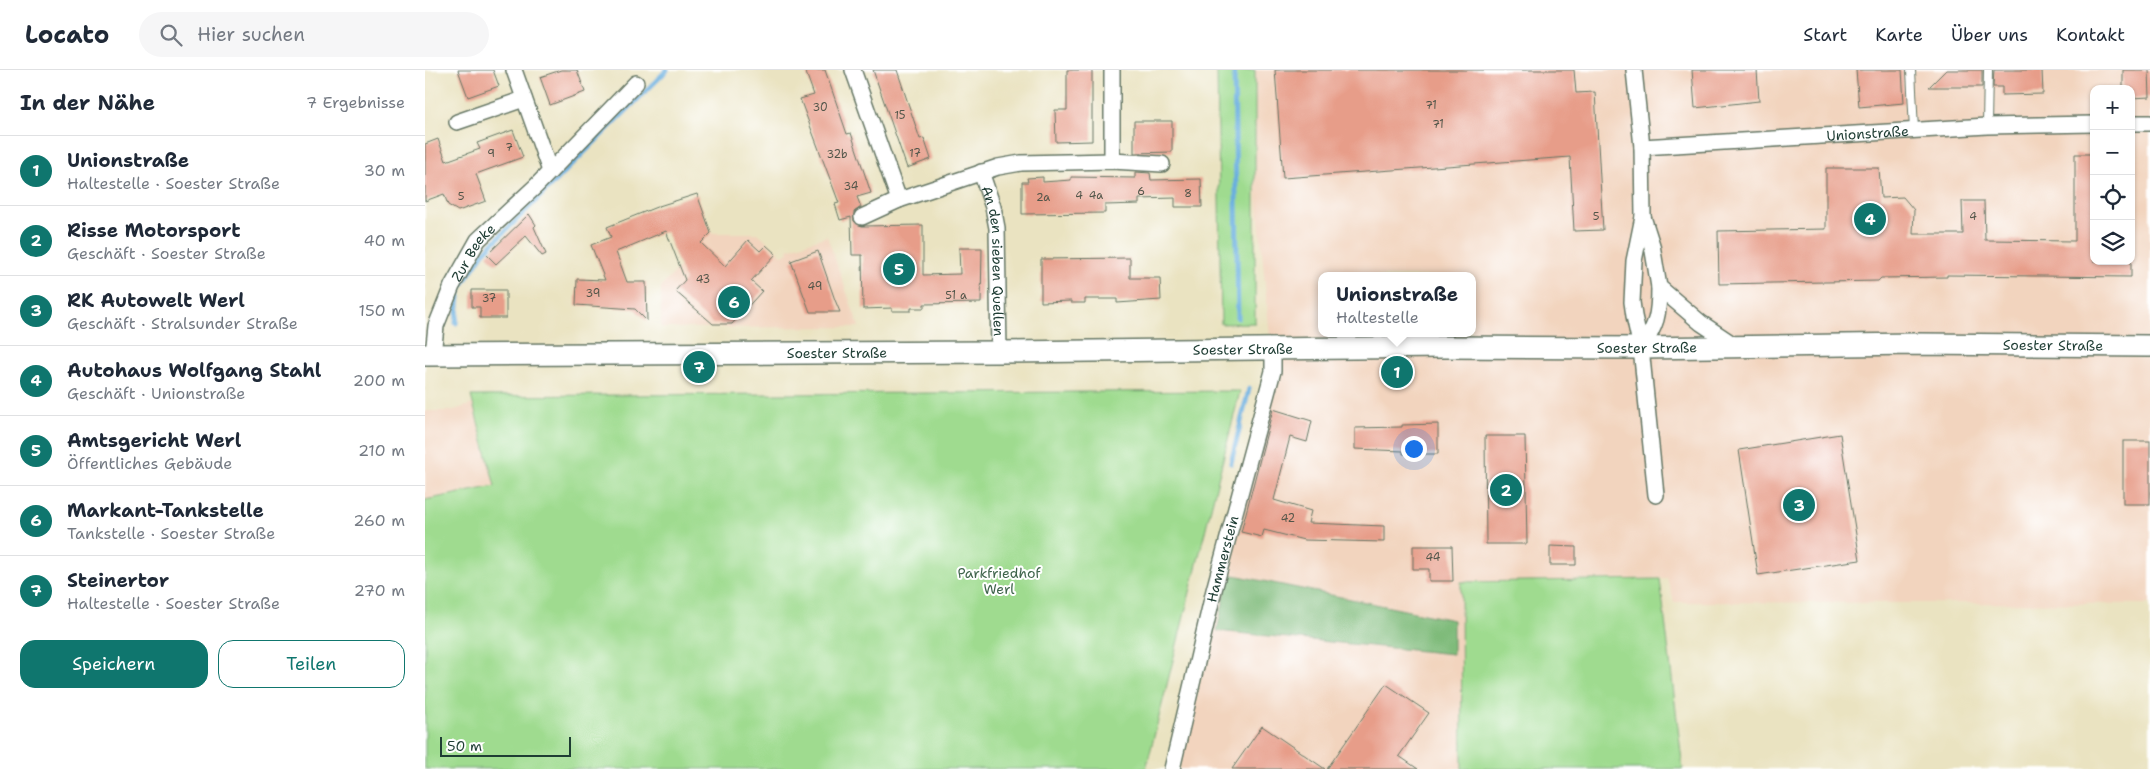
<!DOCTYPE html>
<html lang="de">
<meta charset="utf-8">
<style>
:root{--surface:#fff;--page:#f6f6f7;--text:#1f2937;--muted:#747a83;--line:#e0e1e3;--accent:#0f766e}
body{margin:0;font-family:"Shantell Sans",sans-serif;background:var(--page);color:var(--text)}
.controls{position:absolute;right:15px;top:15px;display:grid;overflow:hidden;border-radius:10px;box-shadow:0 1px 4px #0004}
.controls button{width:45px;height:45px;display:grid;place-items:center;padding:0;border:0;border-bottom:1px solid var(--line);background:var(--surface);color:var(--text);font:25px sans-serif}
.scale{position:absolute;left:15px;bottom:12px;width:131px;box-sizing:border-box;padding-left:5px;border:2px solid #1f3d34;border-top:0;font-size:14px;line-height:18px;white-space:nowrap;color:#1f3d34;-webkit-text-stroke:4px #fff;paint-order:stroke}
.you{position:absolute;left:988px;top:378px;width:18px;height:18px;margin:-12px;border:4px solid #fff;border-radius:50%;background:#1a73e8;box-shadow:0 0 0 8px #1a73e833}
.badge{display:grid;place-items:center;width:32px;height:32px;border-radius:50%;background:var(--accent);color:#fff;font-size:16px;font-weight:700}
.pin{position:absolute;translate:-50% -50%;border:2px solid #fff;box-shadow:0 1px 5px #0006}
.popup{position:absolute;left:893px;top:202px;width:158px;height:65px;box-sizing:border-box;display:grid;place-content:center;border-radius:10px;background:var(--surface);filter:drop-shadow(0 1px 4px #0005);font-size:16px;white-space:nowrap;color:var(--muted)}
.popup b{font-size:19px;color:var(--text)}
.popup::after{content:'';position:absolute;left:50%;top:100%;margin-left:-10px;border:10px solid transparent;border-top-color:var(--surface)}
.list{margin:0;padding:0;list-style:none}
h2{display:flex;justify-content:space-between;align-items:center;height:65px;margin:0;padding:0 20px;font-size:21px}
h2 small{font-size:16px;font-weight:400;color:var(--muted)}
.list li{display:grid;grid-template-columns:32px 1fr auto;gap:15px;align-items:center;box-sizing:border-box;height:70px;padding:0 20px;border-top:1px solid var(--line)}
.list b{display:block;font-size:19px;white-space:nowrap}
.list p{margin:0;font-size:16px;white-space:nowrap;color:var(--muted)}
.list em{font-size:16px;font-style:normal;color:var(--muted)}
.actions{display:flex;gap:10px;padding:15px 20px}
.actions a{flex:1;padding:11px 0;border:1px solid var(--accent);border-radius:15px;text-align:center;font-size:18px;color:var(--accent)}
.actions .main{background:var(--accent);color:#fff}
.icon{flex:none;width:28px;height:28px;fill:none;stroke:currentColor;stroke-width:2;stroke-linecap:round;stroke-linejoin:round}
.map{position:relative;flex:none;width:1725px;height:699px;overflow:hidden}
header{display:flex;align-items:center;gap:30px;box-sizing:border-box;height:70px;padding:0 25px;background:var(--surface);border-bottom:1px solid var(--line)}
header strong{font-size:24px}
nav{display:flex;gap:28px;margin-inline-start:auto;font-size:18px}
.search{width:350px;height:45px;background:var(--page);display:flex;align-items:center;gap:12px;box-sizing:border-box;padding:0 18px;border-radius:28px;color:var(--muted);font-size:19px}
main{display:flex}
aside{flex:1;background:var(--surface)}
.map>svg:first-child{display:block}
.built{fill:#f2d4be;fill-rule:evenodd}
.green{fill:#9fdb8f;stroke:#5f8c62}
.forest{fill:#7fbb7a;stroke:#4f7c57}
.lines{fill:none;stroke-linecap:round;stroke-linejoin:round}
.stream{stroke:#69afdf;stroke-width:5}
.building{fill:#e79d89}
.service-casing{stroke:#667765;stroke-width:10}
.minor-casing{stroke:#667765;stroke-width:18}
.secondary-casing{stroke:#667765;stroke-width:24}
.service{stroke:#fff;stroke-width:8}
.minor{stroke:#fff;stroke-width:15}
.secondary{stroke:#fff;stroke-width:21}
.labels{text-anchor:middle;stroke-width:4;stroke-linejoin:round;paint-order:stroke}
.number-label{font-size:11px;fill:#515549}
.street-label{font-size:14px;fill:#1f3d34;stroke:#fff}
.park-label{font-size:14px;fill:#3f644b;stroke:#fff}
</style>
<header>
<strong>Locato</strong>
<div class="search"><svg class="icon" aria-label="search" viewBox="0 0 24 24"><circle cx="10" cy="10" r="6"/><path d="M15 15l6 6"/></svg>Hier suchen</div>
<nav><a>Start</a><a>Karte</a><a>Über uns</a><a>Kontakt</a></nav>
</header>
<main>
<aside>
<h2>In der Nähe<small>7 Ergebnisse</small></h2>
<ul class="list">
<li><span class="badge">1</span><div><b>Unionstraße</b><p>Haltestelle · Soester Straße</p></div><em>30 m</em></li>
<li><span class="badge">2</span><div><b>Risse Motorsport</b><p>Geschäft · Soester Straße</p></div><em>40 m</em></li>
<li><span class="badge">3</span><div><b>RK Autowelt Werl</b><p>Geschäft · Stralsunder Straße</p></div><em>150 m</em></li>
<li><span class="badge">4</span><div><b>Autohaus Wolfgang Stahl</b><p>Geschäft · Unionstraße</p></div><em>200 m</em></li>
<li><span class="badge">5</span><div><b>Amtsgericht Werl</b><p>Öffentliches Gebäude</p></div><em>210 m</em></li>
<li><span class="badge">6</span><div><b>Markant-Tankstelle</b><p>Tankstelle · Soester Straße</p></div><em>260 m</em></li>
<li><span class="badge">7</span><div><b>Steinertor</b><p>Haltestelle · Soester Straße</p></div><em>270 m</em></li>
</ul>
<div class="actions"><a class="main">Speichern</a><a>Teilen</a></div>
</aside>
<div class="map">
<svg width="1725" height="699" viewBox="0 0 1725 699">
<rect width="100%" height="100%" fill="#fff"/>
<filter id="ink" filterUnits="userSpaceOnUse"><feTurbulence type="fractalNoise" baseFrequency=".02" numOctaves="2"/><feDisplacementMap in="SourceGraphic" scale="10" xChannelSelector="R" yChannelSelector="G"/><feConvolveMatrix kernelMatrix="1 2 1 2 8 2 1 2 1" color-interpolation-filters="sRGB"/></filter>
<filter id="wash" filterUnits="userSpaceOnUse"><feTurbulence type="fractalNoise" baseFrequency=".0096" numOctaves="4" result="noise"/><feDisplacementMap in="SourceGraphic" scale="20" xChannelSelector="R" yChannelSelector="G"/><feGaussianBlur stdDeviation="1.12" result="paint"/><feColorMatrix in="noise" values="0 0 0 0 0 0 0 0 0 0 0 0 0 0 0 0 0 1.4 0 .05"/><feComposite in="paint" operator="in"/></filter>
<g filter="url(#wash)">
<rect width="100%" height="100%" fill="#eae3c1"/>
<g class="built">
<path d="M 830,0 L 1725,0 L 1725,534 L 1249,532 L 1242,508 L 1036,512 L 1037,699 L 754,699 L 848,301 L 830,105 ZM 1669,19 L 1706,19 L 1706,191 L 1669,191 ZM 897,206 L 1047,206 L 1047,263 L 897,263 Z"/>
<polygon points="286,163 333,163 357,185 364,182 363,179 402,166 434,257 236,258 236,217"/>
<polygon points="48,334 70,416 0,430 0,341 26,341"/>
</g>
<g class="green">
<polygon points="792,0 830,0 830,253 796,254"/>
<polygon points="815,321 721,699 0,699 0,430 70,416 46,326"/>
<polygon points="1235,509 1258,699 1037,699 1036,512"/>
</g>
<polygon class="forest" points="804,504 1028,550 1028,584 792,561"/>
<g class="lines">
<g class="stream">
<polyline points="809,0 813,248"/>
<polyline points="31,253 35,218 58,183 242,0"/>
<polyline points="806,393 824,319"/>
</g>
</g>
<g id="blocks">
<g class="building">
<polygon points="33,0 68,0 74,16 43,27"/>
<polygon points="136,0 152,0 160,22 125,35 115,7"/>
<polygon points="380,0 400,0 422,64 426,63 446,123 432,127 436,137 429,142 429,151 437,156 498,155 498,205 535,204 534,178 557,178 556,233 499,234 499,238 486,238 486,241 467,241 467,238 438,239 437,185 427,185 426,147 415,150 410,134 414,133 375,29 389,25"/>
<polygon points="448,0 472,0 495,69 499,68 506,89 482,98"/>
<polygon points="642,0 667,0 667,71 631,72 630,40 642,40"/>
<polygon points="850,0 1149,0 1151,23 1170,22 1178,160 1149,161 1145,87 858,108"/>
<polygon points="1267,0 1332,0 1334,31 1270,38"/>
<polygon points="1431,0 1477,0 1479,33 1434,37"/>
<polygon points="1521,0 1557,0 1557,17 1504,17"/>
<polygon points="1569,0 1617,0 1618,24 1577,25 1577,17 1568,17"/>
<polygon points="1698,0 1724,0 1725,27 1706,28 1706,19 1698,19"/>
<polygon points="709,51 747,51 747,82 709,83"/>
<polygon points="88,60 98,87 51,104 61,131 33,141 23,135 19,124 0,131 0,74 13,69 21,91 55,79 52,73"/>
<polygon points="1650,84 1669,84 1669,191 1706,191 1706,207 1522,205 1522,207 1456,208 1453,211 1294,214 1293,161 1401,159 1401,98 1454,98 1456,128 1478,127 1489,140 1488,164 1538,164 1537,131 1559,131 1560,170 1650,171"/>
<polygon points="710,102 725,103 726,110 776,109 777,137 750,137 750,128 714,129 714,134 680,135 680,143 597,144 597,112 603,112 602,108 618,107 618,112 646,110 646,107 710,108"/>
<polygon points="272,124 286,163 276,173 300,196 323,170 335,181 341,175 351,184 326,211 337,221 307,254 288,254 250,221 260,210 241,161 191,182 202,212 221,212 222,251 210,239 151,235 152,209 180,210 166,175 186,167 182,157 234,136"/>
<polygon points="104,144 111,155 109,157 121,184 117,186 101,166 71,194 62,185"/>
<polygon points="393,181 410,230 415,242 385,242 366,191"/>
<polygon points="705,188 705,208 735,208 736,230 692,233 692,229 660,229 660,233 646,233 646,231 616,232 616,189"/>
<polygon points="47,220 81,220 81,248 55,248 55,237 47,237"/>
<polygon points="848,339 887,351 882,372 865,367 849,430 886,441 883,453 959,456 959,472 879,470 839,460 837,467 816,462"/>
<polygon points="1013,354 1013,384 978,384 978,381 930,379 930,358 977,357 977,355"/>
<polygon points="1415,364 1435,490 1333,505 1314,380"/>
<polygon points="1060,366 1100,366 1102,474 1061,474"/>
<rect x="1698" y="371" width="27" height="63"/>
<polygon points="988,476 1027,476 1028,511 1004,511 1004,499 988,499"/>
<polygon points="1125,476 1151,477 1151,495 1125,495"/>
<polygon points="961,614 1004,643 974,686 993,699 902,699"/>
<polygon points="837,656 900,699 807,699"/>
</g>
</g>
</g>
<g filter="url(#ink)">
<use href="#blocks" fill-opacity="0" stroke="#667765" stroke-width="1"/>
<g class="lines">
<g class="service-casing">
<g id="service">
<polyline points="1486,0 1489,61"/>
<polyline points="1562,56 1563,0"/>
</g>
</g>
<g class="minor-casing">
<g id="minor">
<polyline points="89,0 125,101"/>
<polyline points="428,0 474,130"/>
<polyline points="1209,0 1217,77 1218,147 1209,191 1207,232 1209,246 1216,278 1231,425"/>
<polyline points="32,52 99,29"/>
<polyline points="1706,53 1725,53"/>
<path id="s1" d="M 1217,77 L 1562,56 L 1669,54"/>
<polyline points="687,91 687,0"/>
<path id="s2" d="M 556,102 L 568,137 L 572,158 L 574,282"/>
<polyline points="437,147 474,130 573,97 596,93 687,91 737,94"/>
<polyline points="1218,147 1227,175 1234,217 1276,253 1312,277"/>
<path d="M 1216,278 C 1232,255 1234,245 1234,217"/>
<path id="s3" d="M 8,285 L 11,256 L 27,216 L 53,170 L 111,116 L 211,13"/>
<path id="s4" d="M 747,699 L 789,520 L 848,301 L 848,279"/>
</g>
</g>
<g class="secondary-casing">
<g id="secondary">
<path id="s5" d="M 0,285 L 574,282 L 1018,277 L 1216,278 L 1490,274 L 1725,276"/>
</g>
</g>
<use href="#service" class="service"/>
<use href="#minor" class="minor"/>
<use href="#secondary" class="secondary"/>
</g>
</g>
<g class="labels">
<g class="number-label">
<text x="1006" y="39">71</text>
<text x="395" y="41">30</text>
<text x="475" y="49">15</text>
<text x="1013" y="58">71</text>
<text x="84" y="81">7</text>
<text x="66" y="87">9</text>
<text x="490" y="87">17</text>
<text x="412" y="88">32b</text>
<text x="426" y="120">34</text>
<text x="716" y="125">6</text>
<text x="763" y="127">8</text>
<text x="654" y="129">4</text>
<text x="671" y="129">4a</text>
<text x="36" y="130">5</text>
<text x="618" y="131">2a</text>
<text x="1171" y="150">5</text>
<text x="1548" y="150">4</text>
<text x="278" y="213">43</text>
<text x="390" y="220">49</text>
<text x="168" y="227">39</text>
<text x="531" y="229">51 a</text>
<text x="64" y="232">37</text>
<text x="863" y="452">42</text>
<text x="1008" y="491">44</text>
</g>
<g class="street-label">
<text dy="5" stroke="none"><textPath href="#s1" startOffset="226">Unionstraße</textPath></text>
<text dy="5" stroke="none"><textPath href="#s3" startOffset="112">Zur Beeke</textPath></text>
<text dy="5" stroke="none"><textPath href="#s2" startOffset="91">An den sieben Quellen</textPath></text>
<text dy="5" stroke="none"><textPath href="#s5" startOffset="1628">Soester Straße</textPath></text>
<text dy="5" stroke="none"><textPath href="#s5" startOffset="1222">Soester Straße</textPath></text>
<text dy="5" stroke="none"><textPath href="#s5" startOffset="818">Soester Straße</textPath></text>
<text dy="5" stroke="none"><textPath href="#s5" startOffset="412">Soester Straße</textPath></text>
<text dy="5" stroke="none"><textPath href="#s4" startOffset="216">Hammerstein</textPath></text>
</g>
<g class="park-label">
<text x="574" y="508">Parkfriedhof<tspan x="574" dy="16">Werl</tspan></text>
</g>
</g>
</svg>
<div class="controls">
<button>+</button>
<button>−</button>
<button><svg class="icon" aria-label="locate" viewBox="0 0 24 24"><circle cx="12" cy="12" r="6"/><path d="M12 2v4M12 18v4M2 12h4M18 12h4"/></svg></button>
<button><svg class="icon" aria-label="layers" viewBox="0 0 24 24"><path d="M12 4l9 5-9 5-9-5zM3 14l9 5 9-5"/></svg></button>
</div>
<div class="scale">50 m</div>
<div class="you"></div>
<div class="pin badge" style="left:972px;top:302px">1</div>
<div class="popup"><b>Unionstraße</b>Haltestelle</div>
<div class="pin badge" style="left:1081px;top:420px">2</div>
<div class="pin badge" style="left:1374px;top:435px">3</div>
<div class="pin badge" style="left:1445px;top:149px">4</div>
<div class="pin badge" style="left:474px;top:199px">5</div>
<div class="pin badge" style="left:309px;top:232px">6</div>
<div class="pin badge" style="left:274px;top:297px">7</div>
</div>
</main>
